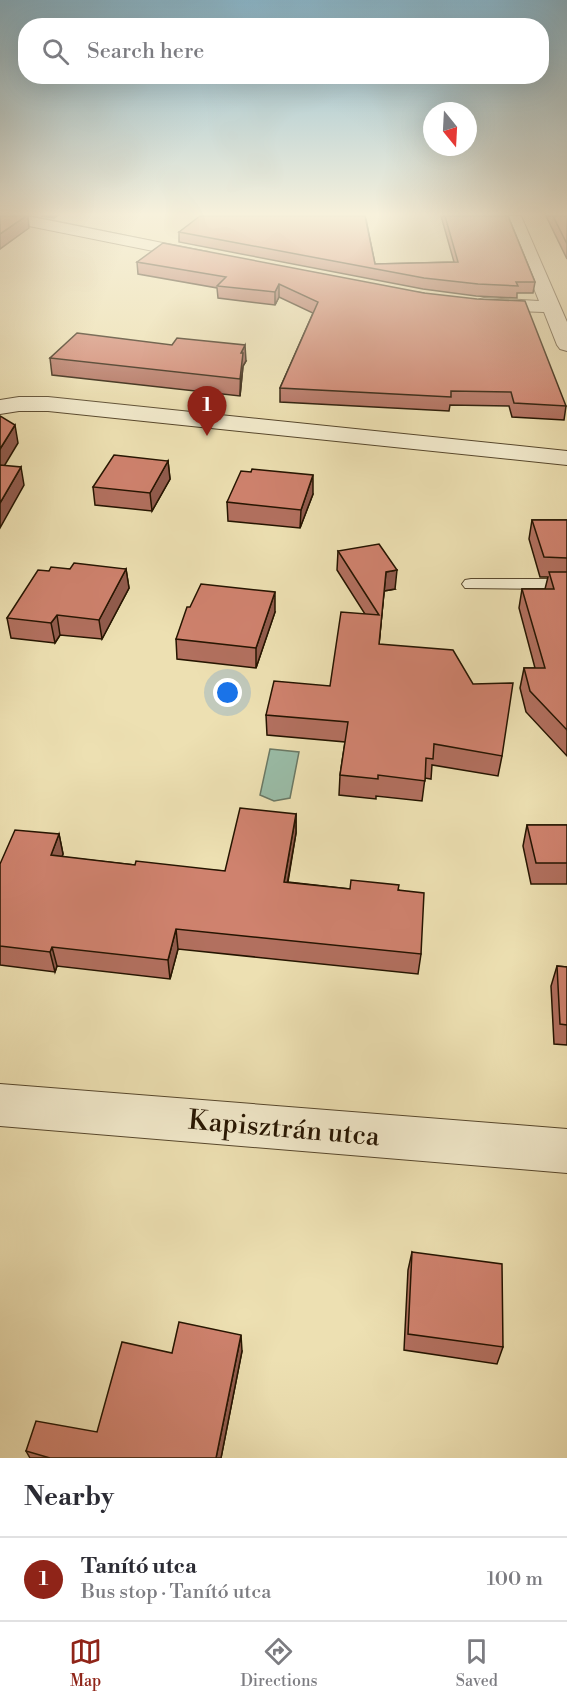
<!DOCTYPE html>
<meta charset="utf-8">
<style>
:root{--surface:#fff;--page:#f7f7f7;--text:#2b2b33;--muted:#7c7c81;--line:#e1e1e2;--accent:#8f2418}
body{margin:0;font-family:"Libre Bodoni",serif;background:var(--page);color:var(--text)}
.compass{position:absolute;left:423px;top:102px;width:54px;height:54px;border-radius:50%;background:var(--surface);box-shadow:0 6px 24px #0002;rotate:162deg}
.you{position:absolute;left:228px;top:693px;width:21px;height:21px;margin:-15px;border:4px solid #fff;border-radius:50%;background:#1a73e8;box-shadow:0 0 0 9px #1a73e833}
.badge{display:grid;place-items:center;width:39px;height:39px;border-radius:50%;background:var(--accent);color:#fff;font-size:20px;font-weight:700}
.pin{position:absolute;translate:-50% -50px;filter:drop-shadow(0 2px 3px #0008)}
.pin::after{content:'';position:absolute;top:32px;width:21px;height:18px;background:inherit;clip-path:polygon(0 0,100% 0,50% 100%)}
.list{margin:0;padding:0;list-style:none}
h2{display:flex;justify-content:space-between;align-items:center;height:78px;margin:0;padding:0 24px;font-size:26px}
h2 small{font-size:20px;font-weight:400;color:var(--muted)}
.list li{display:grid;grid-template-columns:39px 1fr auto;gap:18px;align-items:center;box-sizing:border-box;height:84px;padding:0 24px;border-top:2px solid var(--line)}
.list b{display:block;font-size:22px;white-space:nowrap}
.list p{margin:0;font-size:20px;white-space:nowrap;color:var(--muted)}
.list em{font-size:20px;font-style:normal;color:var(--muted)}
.icon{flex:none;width:33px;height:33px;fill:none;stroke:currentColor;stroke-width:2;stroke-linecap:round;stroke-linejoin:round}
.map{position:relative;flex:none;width:567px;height:1458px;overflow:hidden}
.search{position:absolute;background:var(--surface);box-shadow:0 6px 24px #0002;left:18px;right:18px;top:18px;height:66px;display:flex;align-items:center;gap:15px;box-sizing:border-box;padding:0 21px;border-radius:24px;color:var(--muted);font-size:22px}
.sheet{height:162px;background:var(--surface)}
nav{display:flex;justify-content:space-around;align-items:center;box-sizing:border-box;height:84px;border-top:2px solid var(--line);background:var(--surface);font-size:16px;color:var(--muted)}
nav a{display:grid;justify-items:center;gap:3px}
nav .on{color:var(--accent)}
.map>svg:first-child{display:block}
.water{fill:#9abda8;stroke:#6b7965;stroke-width:1.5}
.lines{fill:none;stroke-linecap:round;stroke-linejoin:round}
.stream{fill:#6b7965;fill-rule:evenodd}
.lane-casing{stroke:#57472c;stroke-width:2}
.street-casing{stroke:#57472c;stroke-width:2}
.lane{fill:#f3ebcd;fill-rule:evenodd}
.street{fill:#f3ebcd;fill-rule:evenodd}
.wall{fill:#b2705f;stroke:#251400;stroke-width:1.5}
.shaded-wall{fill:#915b4d;stroke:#251400;stroke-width:1.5}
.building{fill:#cf826e;stroke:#251400;stroke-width:1.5}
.labels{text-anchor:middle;stroke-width:5;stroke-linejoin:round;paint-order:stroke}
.near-street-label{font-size:27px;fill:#251400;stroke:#f3ebcd}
</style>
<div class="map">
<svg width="567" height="1458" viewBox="0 0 567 1458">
<rect width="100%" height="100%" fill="#ede0b2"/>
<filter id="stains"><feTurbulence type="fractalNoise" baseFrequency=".00333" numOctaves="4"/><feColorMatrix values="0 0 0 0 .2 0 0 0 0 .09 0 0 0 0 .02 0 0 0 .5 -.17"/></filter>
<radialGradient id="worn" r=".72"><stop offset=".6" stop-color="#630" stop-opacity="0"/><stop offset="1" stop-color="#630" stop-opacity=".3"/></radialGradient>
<polygon class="water" points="270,749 299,752 290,798 274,801 260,795"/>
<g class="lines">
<polygon class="stream" points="25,216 36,216 152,240 149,242"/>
<g class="lane-casing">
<polygon id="lane" points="471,579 567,579 567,589 465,588 462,584 465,580"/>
</g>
<g class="street-casing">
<g id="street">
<polygon points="0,216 27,216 203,251 209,252 212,256 209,260 203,261 4,221 0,220"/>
<polygon points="505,216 521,216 567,322 567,351 560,349 557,345 544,312 484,310 477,308 475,304 477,300 484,298 539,301"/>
<polygon points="19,397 48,397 567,451 567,465 48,411 19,411 0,414 0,400"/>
<polygon points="0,1084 567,1129 567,1173 0,1126"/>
</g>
</g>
<use href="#lane" class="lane"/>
<use href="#street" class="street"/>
</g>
<g class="wall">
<polygon points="41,216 57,216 54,218"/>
<polygon points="441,216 508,216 535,282 533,293 517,293 517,298 476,296 423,289 179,242 179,232 366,219 375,264 454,262"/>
<polygon points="546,216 567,216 567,259"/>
<polygon points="137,262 424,293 566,406 564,420 512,417 509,406 450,405 449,411 280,402 280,388 313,313 279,297 275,305 218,298 217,288 138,274"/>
<polygon points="50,358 246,361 243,366 240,396 52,375"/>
<polygon points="168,461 170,479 152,511 95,505 93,487"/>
<polygon points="251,472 313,494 300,528 228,521 227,502"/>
<polygon points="532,520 567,520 567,756 526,712 520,688 524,668 535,668 519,608 522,589 545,589 548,577 540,577 529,539"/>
<polygon points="338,551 395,589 384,591 379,645 502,756 498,776 432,765 431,779 425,778 422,801 376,796 376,799 339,795 340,775 345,742 267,735 266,715 330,686 365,614 337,570"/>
<polygon points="70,569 126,569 129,588 102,639 60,635 55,643 11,638 7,618 49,571"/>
<polygon points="275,612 256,668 177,659 176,639"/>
<polygon points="296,814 296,833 288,882 350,889 399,890 421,954 418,974 178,949 170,979 57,966 55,972 0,965 0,864 59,834 63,854 62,857 135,865 225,871"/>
<polygon points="527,825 567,825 567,884 531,884 523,846"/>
<polygon points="557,966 567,967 567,1045 554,1044 551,986"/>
<polygon points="412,1252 503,1347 497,1364 404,1350 408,1270"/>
<polygon points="242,1351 221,1458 30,1458 26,1451 97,1432 172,1353"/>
</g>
<g class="shaded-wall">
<polygon points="26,216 28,216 29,228 0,249 0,234"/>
<polygon points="279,284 279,297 275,305 275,292"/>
<polygon points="245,345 246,361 243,366 240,396 241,353"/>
<polygon points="15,425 18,443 0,473 0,449"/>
<polygon points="168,461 170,479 152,511 150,493"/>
<polygon points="21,467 24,485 0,528 0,503"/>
<polygon points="313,475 313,494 300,528 301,510"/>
<polygon points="126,569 129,588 102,639 99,620"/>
<polygon points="397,570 395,589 384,591 377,664 386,572"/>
<polygon points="275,592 275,612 256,668 256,648"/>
<polygon points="57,615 60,635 55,643 51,623"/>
<polygon points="296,814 296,833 284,902 284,882"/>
<polygon points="59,834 63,854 55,875 51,855"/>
<polygon points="176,929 178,949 170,979 168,960"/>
<polygon points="52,947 57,966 55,972 50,952"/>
<polygon points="241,1335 242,1351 221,1458 216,1458"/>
</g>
<g class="building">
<polygon points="0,216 26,216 0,234"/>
<polygon points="200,216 365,216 375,264 458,262 445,216 508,216 535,282 516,282 518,286 478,284 424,278 179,232"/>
<polygon points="553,216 567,216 567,244"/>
<polygon points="163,243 424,293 477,299 525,301 566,406 514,403 511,392 451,391 451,397 280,388 318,302 279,284 275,292 217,286 226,277 137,262"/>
<polygon points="77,333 172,345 177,338 245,345 241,353 243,353 240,379 50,358"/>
<polygon points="0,416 15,425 0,449"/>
<polygon points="114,455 168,461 150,493 93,487"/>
<polygon points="0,465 21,467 0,503"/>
<polygon points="252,469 313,475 301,510 227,502 241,471 251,472"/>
<polygon points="532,520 567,520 567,558 544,557"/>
<polygon points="379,544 397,570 386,572 379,644 453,650 473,684 513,683 502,756 434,744 433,759 426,758 425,781 378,775 378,779 340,775 348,722 266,715 274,681 330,686 341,612 379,615 338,551"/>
<polygon points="74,563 126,569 99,620 57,615 51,623 7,618 38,570 49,571 51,567 70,569"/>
<polygon points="549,572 567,572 567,730 530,691 524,668 545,668 522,589 554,589"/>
<polygon points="201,584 275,592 256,648 176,639 187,607 190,607"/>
<polygon points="240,808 296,814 284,882 350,889 351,880 399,885 398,890 424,893 421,954 176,929 168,960 52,947 50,952 0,946 0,864 15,830 59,834 51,855 135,865 136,861 225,871"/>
<polygon points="527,825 567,825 567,863 536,863"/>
<polygon points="557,966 567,967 567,1025 560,1024"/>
<polygon points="412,1252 502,1264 503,1347 408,1334"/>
<polygon points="179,1322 241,1335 216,1458 50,1458 26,1451 36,1421 97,1432 122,1342 172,1353"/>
</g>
<linearGradient id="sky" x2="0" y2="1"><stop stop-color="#89b8ce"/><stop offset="0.51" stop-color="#f7f1dc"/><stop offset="1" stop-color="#f7f1dc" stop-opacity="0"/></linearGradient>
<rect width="567" height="420" fill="url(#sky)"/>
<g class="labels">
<g class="near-street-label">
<text transform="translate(284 1128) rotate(5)" y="9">Kapisztrán utca</text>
</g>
</g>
<rect width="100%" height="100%" filter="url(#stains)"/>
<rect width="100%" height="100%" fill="url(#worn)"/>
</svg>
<svg class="compass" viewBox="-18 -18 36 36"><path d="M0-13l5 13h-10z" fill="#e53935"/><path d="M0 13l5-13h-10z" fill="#7c7c81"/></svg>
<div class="you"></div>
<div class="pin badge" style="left:207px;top:436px">1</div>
<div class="search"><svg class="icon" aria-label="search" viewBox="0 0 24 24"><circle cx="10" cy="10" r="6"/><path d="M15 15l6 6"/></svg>Search here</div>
</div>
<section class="sheet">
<h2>Nearby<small></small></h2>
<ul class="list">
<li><span class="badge">1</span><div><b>Tanító utca</b><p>Bus stop · Tanító utca</p></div><em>100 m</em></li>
</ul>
</section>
<nav>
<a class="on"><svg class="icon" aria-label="map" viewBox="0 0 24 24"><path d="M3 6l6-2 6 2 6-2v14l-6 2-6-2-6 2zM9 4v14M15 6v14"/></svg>Map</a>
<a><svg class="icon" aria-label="directions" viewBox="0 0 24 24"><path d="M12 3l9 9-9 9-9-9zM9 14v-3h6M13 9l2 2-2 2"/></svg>Directions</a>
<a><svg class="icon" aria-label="saved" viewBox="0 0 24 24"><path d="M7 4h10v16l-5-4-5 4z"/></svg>Saved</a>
</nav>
